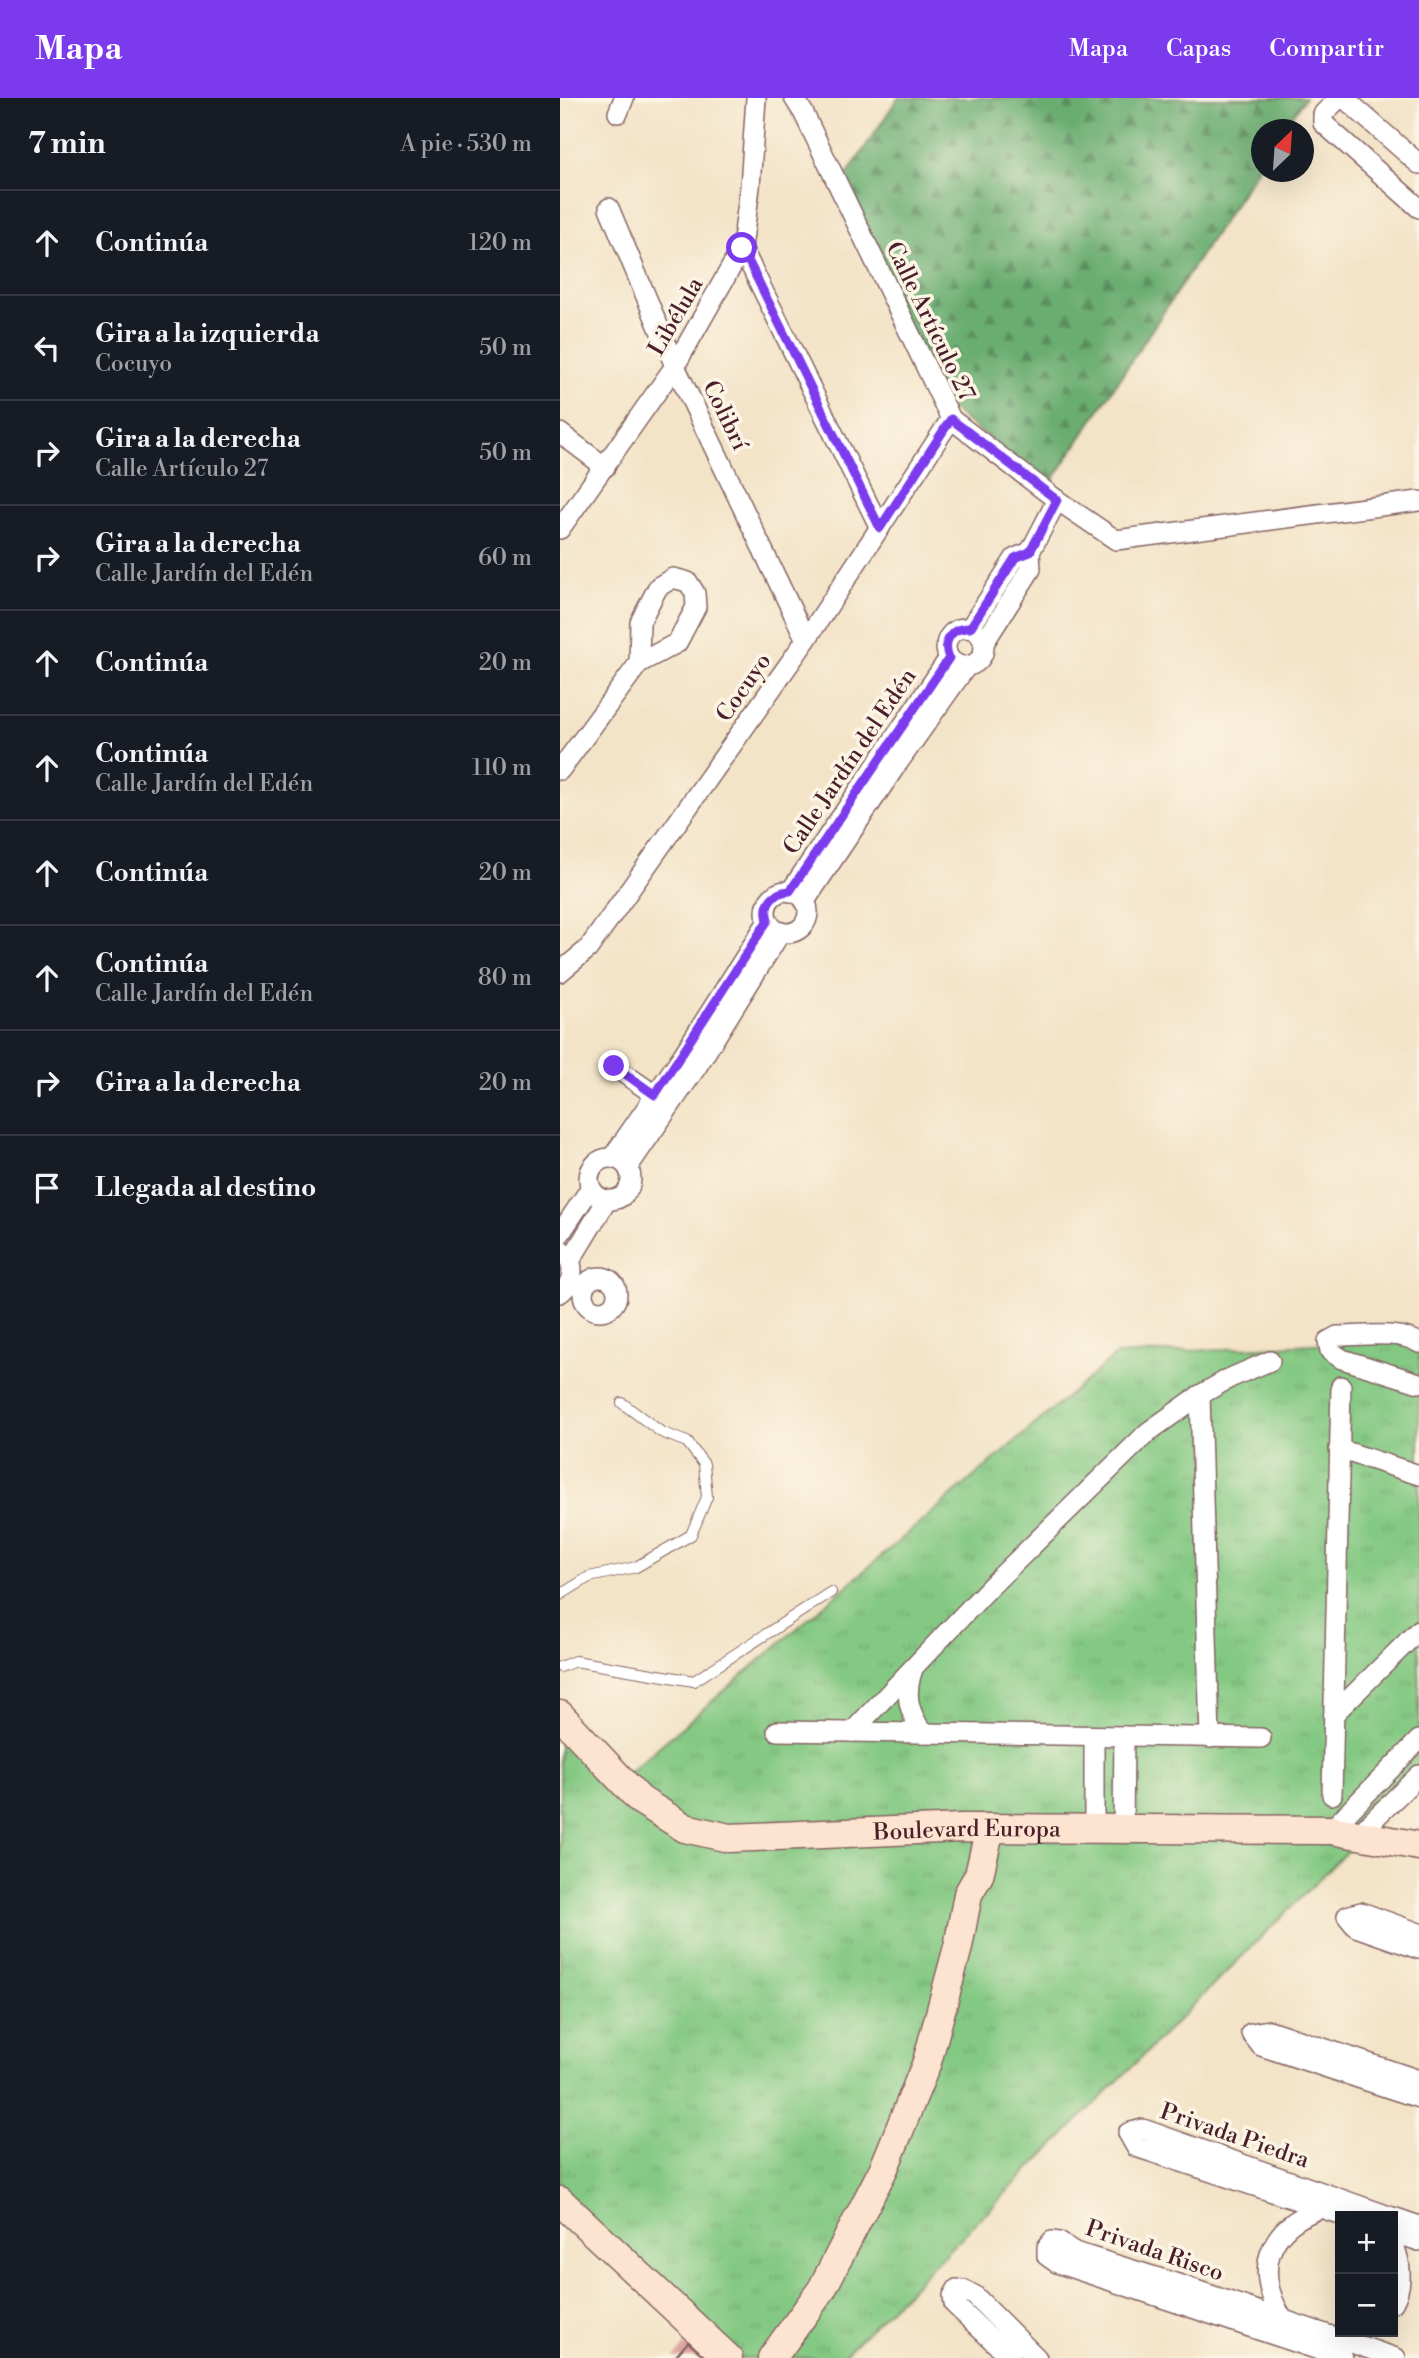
<!DOCTYPE html>
<html lang="es">
<meta charset="utf-8">
<style>
:root{--surface:#171b24;--page:#20242c;--text:#f1f3f6;--muted:#9ea1a6;--line:#363941;--accent:#7c3aed}
body{margin:0;font-family:"Libre Bodoni",serif;background:var(--page);color:var(--text)}
.controls{position:absolute;right:21px;bottom:21px;display:grid;overflow:hidden;border-radius:0px;box-shadow:0 7px 28px #0002}
.controls button{width:63px;height:63px;display:grid;place-items:center;padding:0;border:0;border-bottom:2px solid var(--line);background:var(--surface);color:var(--text);font:35px sans-serif}
.compass{position:absolute;left:691px;top:21px;width:63px;height:63px;border-radius:50%;background:var(--surface);box-shadow:0 7px 28px #0002;rotate:25deg}
.stop{position:absolute;width:21px;height:21px;margin:-16px;border:5px solid #7c3aed;border-radius:50%;background:#fff}
.stop.end{background:#7c3aed;border-color:#fff;box-shadow:0 2px 7px #0008}
.list{margin:0;padding:0;list-style:none}
h2{display:flex;justify-content:space-between;align-items:center;height:91px;margin:0;padding:0 28px;font-size:30px}
h2 small{font-size:23px;font-weight:400;color:var(--muted)}
.list li{display:grid;grid-template-columns:46px 1fr auto;gap:21px;align-items:center;box-sizing:border-box;height:105px;padding:0 28px;border-top:2px solid var(--line)}
.list b{display:block;font-size:26px;white-space:nowrap}
.list p{margin:0;font-size:23px;white-space:nowrap;color:var(--muted)}
.list em{font-size:23px;font-style:normal;color:var(--muted)}
.icon{flex:none;width:38px;height:38px;fill:none;stroke:currentColor;stroke-width:2;stroke-linecap:round;stroke-linejoin:round}
.map{position:relative;flex:none;width:859px;height:2260px;overflow:hidden}
header{display:flex;align-items:center;gap:42px;box-sizing:border-box;height:98px;padding:0 35px;background:var(--accent);color:#fff}
header strong{font-size:33px}
nav{display:flex;gap:38px;margin-inline-start:auto;font-size:24px}
main{display:flex}
aside{flex:1;background:var(--surface)}
.map>svg:first-child{display:block}
.forest{fill:url(#forest-firs);stroke:#5a664e;stroke-width:2}
.park{fill:url(#park-tufts);stroke:#677457;stroke-width:2}
.building{fill:#da9b9a}
.lines{fill:none;stroke-linecap:round;stroke-linejoin:round}
.lane-casing{stroke:#856462;stroke-width:12}
.street-casing{stroke:#856462;stroke-width:22}
.secondary-casing{stroke:#856462;stroke-width:31}
.lane{stroke:#fff;stroke-width:10}
.street{stroke:#fff;stroke-width:19}
.secondary{stroke:#fde4d0;stroke-width:28}
.route{stroke:#7c3aed;stroke-width:9}
.labels{text-anchor:middle;stroke-width:7;stroke-linejoin:round;paint-order:stroke}
.street-label{font-size:23px;fill:#4a1f2b;stroke:#fcf5e5}
</style>
<header>
<strong>Mapa</strong>
<nav><a>Mapa</a><a>Capas</a><a>Compartir</a></nav>
</header>
<main>
<aside>
<h2>7 min<small>A pie · 530 m</small></h2>
<ul class="list">
<li><svg class="icon" aria-label="ahead" viewBox="0 0 24 24"><path d="M12 20V5M6 11l6-6 6 6"/></svg><div><b>Continúa</b></div><em>120 m</em></li>
<li><svg class="icon" aria-label="left" viewBox="0 0 24 24"><path d="M17 20v-9H6M10 6l-5 5 5 5"/></svg><div><b>Gira a la izquierda</b><p>Cocuyo</p></div><em>50 m</em></li>
<li><svg class="icon" aria-label="right" viewBox="0 0 24 24"><path d="M7 20v-9h11M14 6l5 5-5 5"/></svg><div><b>Gira a la derecha</b><p>Calle Artículo 27</p></div><em>50 m</em></li>
<li><svg class="icon" aria-label="right" viewBox="0 0 24 24"><path d="M7 20v-9h11M14 6l5 5-5 5"/></svg><div><b>Gira a la derecha</b><p>Calle Jardín del Edén</p></div><em>60 m</em></li>
<li><svg class="icon" aria-label="ahead" viewBox="0 0 24 24"><path d="M12 20V5M6 11l6-6 6 6"/></svg><div><b>Continúa</b></div><em>20 m</em></li>
<li><svg class="icon" aria-label="ahead" viewBox="0 0 24 24"><path d="M12 20V5M6 11l6-6 6 6"/></svg><div><b>Continúa</b><p>Calle Jardín del Edén</p></div><em>110 m</em></li>
<li><svg class="icon" aria-label="ahead" viewBox="0 0 24 24"><path d="M12 20V5M6 11l6-6 6 6"/></svg><div><b>Continúa</b></div><em>20 m</em></li>
<li><svg class="icon" aria-label="ahead" viewBox="0 0 24 24"><path d="M12 20V5M6 11l6-6 6 6"/></svg><div><b>Continúa</b><p>Calle Jardín del Edén</p></div><em>80 m</em></li>
<li><svg class="icon" aria-label="right" viewBox="0 0 24 24"><path d="M7 20v-9h11M14 6l5 5-5 5"/></svg><div><b>Gira a la derecha</b></div><em>20 m</em></li>
<li><svg class="icon" aria-label="arrive" viewBox="0 0 24 24"><path d="M6 21V4h12l-3 4 3 4H6"/></svg><div><b>Llegada al destino</b></div></li>
</ul>
</aside>
<div class="map">
<svg width="859" height="2260" viewBox="0 0 859 2260">
<defs>
<pattern id="forest-firs" width="22" height="20" patternUnits="userSpaceOnUse" patternTransform="scale(1.75)"><rect width="22" height="20" fill="#6bad71"/><path d="M5 1l3.5 6h-7zM16 11l3.5 6h-7z" fill="#5a8c5d"/></pattern>
<pattern id="park-tufts" width="24" height="20" patternUnits="userSpaceOnUse" patternTransform="scale(1.75)"><rect width="24" height="20" fill="#84c983"/><path d="M3 7l-1-3M5 7V3M7 7l1-3M15 17l-1-3M17 17v-4M19 17l1-3" fill="none" stroke="#74ac71"/></pattern>
</defs>
<rect width="100%" height="100%" fill="#fcf5e5"/>
<filter id="ink" filterUnits="userSpaceOnUse"><feTurbulence type="fractalNoise" baseFrequency=".0143" numOctaves="2"/><feDisplacementMap in="SourceGraphic" scale="14" xChannelSelector="R" yChannelSelector="G"/><feConvolveMatrix kernelMatrix="1 2 1 2 8 2 1 2 1" color-interpolation-filters="sRGB"/></filter>
<filter id="wash" filterUnits="userSpaceOnUse"><feTurbulence type="fractalNoise" baseFrequency=".00686" numOctaves="4" result="noise"/><feDisplacementMap in="SourceGraphic" scale="28" xChannelSelector="R" yChannelSelector="G"/><feGaussianBlur stdDeviation="1.57" result="paint"/><feColorMatrix in="noise" values="0 0 0 0 0 0 0 0 0 0 0 0 0 0 0 0 0 1.4 0 .05"/><feComposite in="paint" operator="in"/></filter>
<g filter="url(#wash)">
<rect width="100%" height="100%" fill="#f3e3c7"/>
<polygon class="forest" points="338,0 745,0 724,31 702,32 701,66 489,388 362,288 276,93"/>
<polygon class="park" points="859,1240 859,1681 281,2260 176,2260 0,2094 0,1622 66,1677 556,1257"/>
<g id="blocks">
<polygon class="building" points="128,2244 146,2260 114,2260"/>
</g>
</g>
<g filter="url(#ink)">
<use href="#blocks" fill-opacity="0" stroke="#856462" stroke-width="2"/>
<g class="lines">
<g class="lane-casing">
<g id="lane">
<polyline points="0,1497 29,1479 76,1469 131,1437 147,1399 144,1366 127,1344 101,1334 62,1305"/>
<polyline points="0,1569 15,1563 134,1583 271,1494"/>
</g>
</g>
<g class="street-casing">
<g id="street">
<polyline points="234,0 243,14 391,321 497,402 556,442 859,403"/>
<polyline points="779,0 763,16 763,25 859,110"/>
<polyline points="784,0 859,66"/>
<polyline points="58,15 64,0"/>
<polyline points="49,110 115,268 246,542"/>
<polyline points="182,150 320,430"/>
<polyline points="0,335 45,369"/>
<polyline points="0,431 115,268 182,150 190,89 196,0"/>
<circle cx="405" cy="549" r="19"/>
<polyline points="410,530 455,460 470,454"/>
<polyline points="424,545 471,471 470,454 497,402"/>
<polyline points="0,672 79,565 117,545 136,509 135,495 128,484 113,480 98,489 80,524 79,565"/>
<circle cx="227" cy="814" r="21"/>
<polyline points="230,794 389,560"/>
<polyline points="245,803 333,672 406,569"/>
<polyline points="0,874 28,851 246,542 391,321"/>
<polyline points="53,968 95,997"/>
<circle cx="50" cy="1081" r="21"/>
<polyline points="52,1060 123,957 208,823"/>
<polyline points="68,1069 138,967 221,834"/>
<polyline points="0,1136 30,1091"/>
<path d="M 0,1151 C 16,1163 16,1183 0,1195"/>
<polyline points="10,1163 47,1102"/>
<circle cx="40" cy="1196" r="17"/>
<path d="M 859,1245 C 841,1232 799,1238 777,1238 L 768,1243 L 770,1253 L 782,1261 L 859,1285"/>
<polyline points="640,1297 650,1640"/>
<polyline points="779,1351 859,1377"/>
<path d="M 353,1571 C 344,1596 348,1613 363,1635"/>
<polyline points="774,1616 859,1532"/>
<polyline points="217,1633 701,1640"/>
<polyline points="292,1634 431,1488 588,1334 640,1297 670,1280 710,1263"/>
<polyline points="772,1697 781,1288"/>
<polyline points="534,1731 534,1638"/>
<polyline points="563,1731 564,1638"/>
<polyline points="771,1732 859,1642"/>
<polyline points="799,1736 859,1677"/>
<polyline points="859,1835 801,1814 787,1818 796,1829 859,1851"/>
<polyline points="859,1982 709,1932 691,1935 701,1948 859,2000"/>
<polyline points="785,2118 576,2049 568,2035 583,2031 829,2118"/>
<polyline points="833,2119 859,2128"/>
<polyline points="833,2134 859,2143"/>
<path d="M 833,2146 C 842,2164 843,2188 833,2205"/>
<path d="M 725,2225 C 692,2173 706,2129 764,2109"/>
<polyline points="451,2260 394,2206 393,2198 397,2191 403,2192 414,2197 477,2260"/>
<polyline points="783,2260 497,2165 487,2158 487,2149 492,2143 499,2144 515,2154 618,2186 836,2260"/>
</g>
</g>
<g class="secondary-casing">
<g id="secondary">
<path id="s1" d="M 0,1617 L 80,1702 L 125,1730 L 169,1740 L 403,1730 L 771,1732 L 859,1748"/>
<polyline points="0,2103 168,2260"/>
<polyline points="212,2260 262,2191 324,2070 367,1964 398,1849 408,1796 419,1777 430,1730"/>
</g>
</g>
<use href="#lane" class="lane"/>
<use href="#street" class="street"/>
<use href="#secondary" class="secondary"/>
</g>
</g>
<g class="lines" filter="url(#ink)">
<path class="route" d="M 54,968 L 95,997 L 208,822 C 203,805 213,794 230,793 L 389,560 C 382,543 391,529 410,530 L 455,460 L 470,454 L 497,402 L 391,321 L 320,430 L 182,150"/>
</g>
<g class="labels">
<g class="street-label">
<text transform="translate(115 218) rotate(-60)" y="8">Libélula</text>
<text transform="translate(371 223) rotate(64)" y="8">Calle Artículo 27</text>
<text transform="translate(166 317) rotate(64)" y="8">Colibrí</text>
<text transform="translate(183 589) rotate(-55)" y="8">Cocuyo</text>
<text transform="translate(289 663) rotate(-56)" y="8">Calle Jardín del Edén</text>
<text dy="8" stroke="none"><textPath href="#s1" startOffset="453">Boulevard Europa</textPath></text>
<text transform="translate(675 2037) rotate(19)" y="8">Privada Piedra</text>
<text transform="translate(595 2152) rotate(19)" y="8">Privada Risco</text>
</g>
</g>
</svg>
<div class="controls">
<button>+</button>
<button>−</button>
</div>
<svg class="compass" viewBox="-18 -18 36 36"><path d="M0-13l5 13h-10z" fill="#e53935"/><path d="M0 13l5-13h-10z" fill="#9ea1a6"/></svg>
<div class="stop" style="left:182px;top:150px"></div>
<div class="stop end" style="left:54px;top:968px"></div>
</div>
</main>
